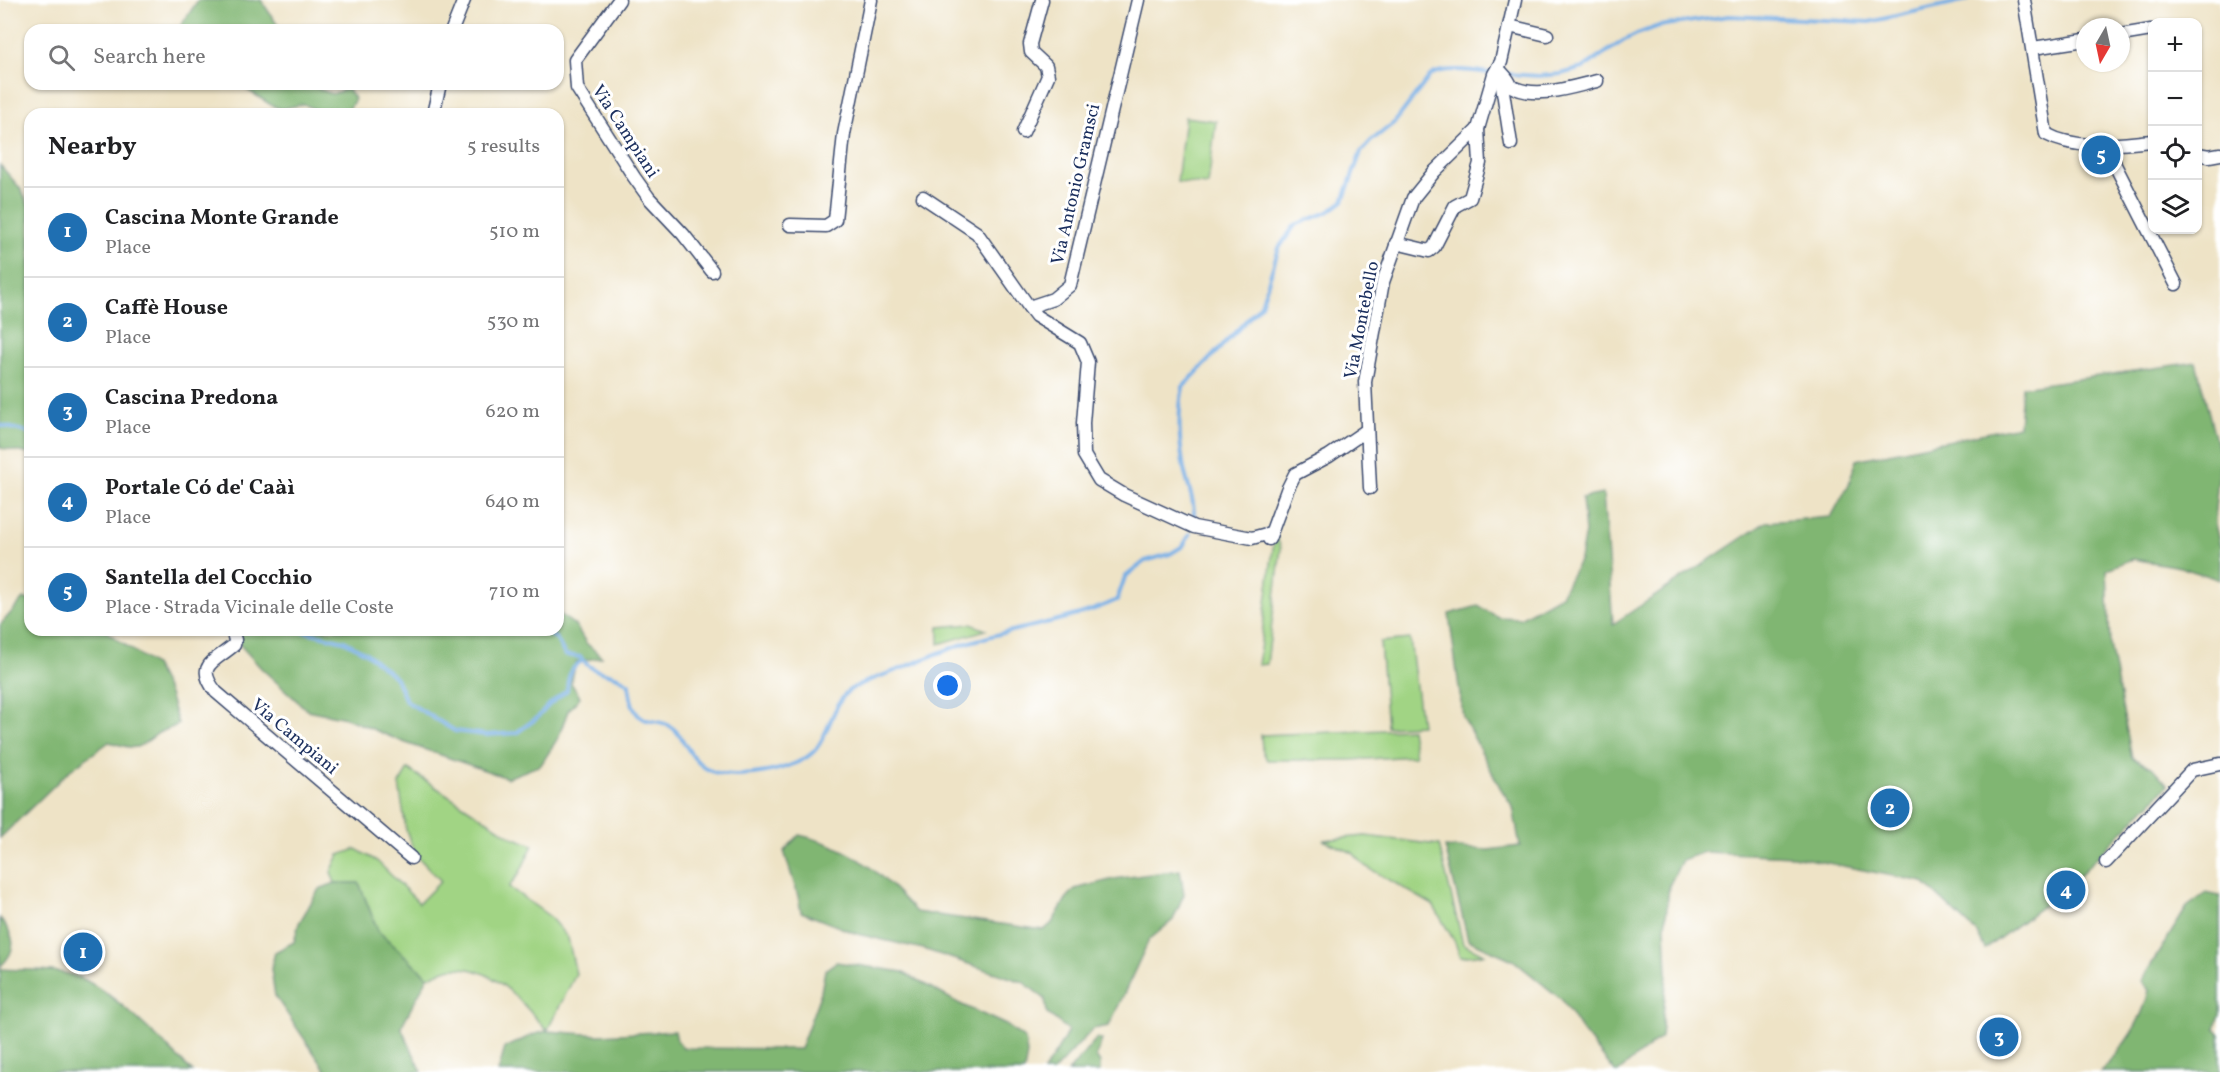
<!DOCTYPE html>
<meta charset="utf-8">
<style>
:root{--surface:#fff;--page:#f6f6f6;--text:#202124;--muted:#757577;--line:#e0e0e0;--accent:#1f6fb2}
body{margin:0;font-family:Vollkorn,serif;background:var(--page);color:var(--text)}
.controls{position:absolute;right:18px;top:18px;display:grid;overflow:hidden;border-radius:12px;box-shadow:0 2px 4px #0004}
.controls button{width:54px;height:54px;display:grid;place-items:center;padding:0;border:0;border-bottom:2px solid var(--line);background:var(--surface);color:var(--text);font:30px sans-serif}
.compass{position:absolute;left:2076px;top:18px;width:54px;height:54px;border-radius:50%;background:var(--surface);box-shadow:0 2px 4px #0004;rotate:189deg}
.you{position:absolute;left:948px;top:686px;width:21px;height:21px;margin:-15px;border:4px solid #fff;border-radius:50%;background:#1a73e8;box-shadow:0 0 0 9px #1a73e833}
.badge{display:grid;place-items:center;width:39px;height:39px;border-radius:50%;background:var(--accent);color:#fff;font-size:20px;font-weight:700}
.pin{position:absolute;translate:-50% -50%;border:3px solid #fff;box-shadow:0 2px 6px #0006}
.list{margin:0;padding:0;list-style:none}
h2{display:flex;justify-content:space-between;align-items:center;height:78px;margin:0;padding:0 24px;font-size:26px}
h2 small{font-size:20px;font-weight:400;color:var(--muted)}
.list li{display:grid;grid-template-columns:39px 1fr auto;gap:18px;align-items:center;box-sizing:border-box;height:90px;padding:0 24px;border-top:2px solid var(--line)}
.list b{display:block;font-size:22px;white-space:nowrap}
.list p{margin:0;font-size:20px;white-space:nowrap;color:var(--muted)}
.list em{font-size:20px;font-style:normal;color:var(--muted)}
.icon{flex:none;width:33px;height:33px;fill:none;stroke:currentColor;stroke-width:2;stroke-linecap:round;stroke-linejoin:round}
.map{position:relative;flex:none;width:2220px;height:1072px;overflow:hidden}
.search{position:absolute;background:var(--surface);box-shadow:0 2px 4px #0004;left:24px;top:24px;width:540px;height:66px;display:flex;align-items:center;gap:15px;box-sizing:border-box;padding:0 21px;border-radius:18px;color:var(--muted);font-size:22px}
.panel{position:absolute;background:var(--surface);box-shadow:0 2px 4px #0004;left:24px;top:108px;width:540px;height:528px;border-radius:18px}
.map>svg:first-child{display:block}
.green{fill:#a1d484;stroke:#5e8271;stroke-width:1.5}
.forest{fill:#80b672;stroke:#4e7268;stroke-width:1.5}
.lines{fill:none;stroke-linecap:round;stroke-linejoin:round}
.stream{stroke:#76aee5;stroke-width:4}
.minor-casing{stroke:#3b4a6e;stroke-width:15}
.minor{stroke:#fff;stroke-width:12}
.labels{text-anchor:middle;stroke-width:6;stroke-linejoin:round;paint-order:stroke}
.street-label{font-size:18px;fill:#1b2f5e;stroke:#fff}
</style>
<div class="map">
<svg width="2220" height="1072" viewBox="0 0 2220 1072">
<rect width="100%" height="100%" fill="#fff"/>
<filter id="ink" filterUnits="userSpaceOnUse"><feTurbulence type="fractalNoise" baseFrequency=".0167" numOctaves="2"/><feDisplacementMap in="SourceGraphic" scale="12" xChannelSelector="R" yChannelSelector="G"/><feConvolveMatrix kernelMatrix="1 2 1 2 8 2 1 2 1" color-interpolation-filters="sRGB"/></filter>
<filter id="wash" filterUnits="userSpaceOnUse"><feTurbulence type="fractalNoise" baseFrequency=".008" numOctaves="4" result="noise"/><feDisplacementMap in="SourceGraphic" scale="24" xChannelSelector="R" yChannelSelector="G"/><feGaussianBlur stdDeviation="1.35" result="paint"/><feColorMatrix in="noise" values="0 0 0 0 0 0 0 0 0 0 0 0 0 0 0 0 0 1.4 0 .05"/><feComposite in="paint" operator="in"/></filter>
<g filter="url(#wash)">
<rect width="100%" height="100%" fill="#eee3c6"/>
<g class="green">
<polygon points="1185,117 1216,121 1208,185 1177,182"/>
<polygon points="1275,533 1281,548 1267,664 1258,665"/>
<polygon points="971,624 986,630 939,644 939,627"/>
<polygon points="1410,639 1421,725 1387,727 1380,642"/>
<polygon points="1411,729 1415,756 1351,760 1267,760 1262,749 1261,735"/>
<path d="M 408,769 L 512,837 L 533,845 L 520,872 L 509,887 L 549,916 L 568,938 L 576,974 L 547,1031 C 523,1004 496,966 454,968 C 446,968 436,974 428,977 L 378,931 L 359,883 L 335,883 L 331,872 L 339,855 L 356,849 L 377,861 L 419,903 L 441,881 L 415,854 L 406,830 L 399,784 Z"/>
<polygon points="1365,836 1439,845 1463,944 1484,954 1460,957 1455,942 1433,905 1365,866 1353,853 1323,840"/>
</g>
<g class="forest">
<polygon points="198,0 261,0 281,30 178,30"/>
<polygon points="238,84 316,84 319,89 332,94 347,89 355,99 346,114 324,114 304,104 281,109 271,105"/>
<polygon points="0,165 20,188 30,208 30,454 0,448"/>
<polygon points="2196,362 2220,457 2215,509 2215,524 2220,546 2220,580 2180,567 2133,559 2107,569 2110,645 2132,758 2152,767 2168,785 2069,886 1985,949 1977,933 1923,882 1793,856 1704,852 1682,860 1669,886 1665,927 1667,974 1661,1037 1618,1072 1615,1072 1580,1028 1562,1000 1513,960 1468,940 1445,847 1488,850 1520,846 1513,807 1501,789 1463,717 1449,614 1478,606 1498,617 1520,618 1561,595 1580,559 1585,532 1582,498 1603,494 1613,624 1766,522 1831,517 1849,484 1856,460 2019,426 2022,387"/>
<path d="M 23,599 L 30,600 L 30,630 L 104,630 L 154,665 L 169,694 L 178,724 C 170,730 162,730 157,734 C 134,752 136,749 109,742 L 69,771 L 0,838 L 0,625 Z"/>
<polygon points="558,613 576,626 586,643 602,657 576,662 571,683 580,697 568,711 558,738 541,765 507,778 403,742 346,718 307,710 261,668 240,645 236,630 558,630"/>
<path d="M 799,835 C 853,847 880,872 916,912 L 1044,930 L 1052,923 L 1066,899 L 1075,889 L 1114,879 L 1180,870 L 1184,894 L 1173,920 L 1149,940 L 1109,1026 L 1093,1029 L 1053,1072 L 1043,1072 C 1051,1058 1062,1046 1068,1030 L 1047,1013 L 1045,999 L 1023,982 L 923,949 L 857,934 L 801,912 L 798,896 L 784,851 Z"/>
<polygon points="335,883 359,883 378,931 428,977 401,1027 422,1072 327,1072 275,996 271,969 275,952 294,942 299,923 319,889"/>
<path d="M 2206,893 L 2220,896 L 2220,1015 L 2215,1028 L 2220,1034 L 2220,1072 L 2101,1072 C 2123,1047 2142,1023 2149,990 L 2141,981 L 2187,907 Z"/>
<path d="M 0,918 C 15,937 19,949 0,967 Z"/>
<polygon points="836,962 903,972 958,1003 1006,1025 1025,1039 1027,1054 1024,1072 498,1072 505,1048 532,1035 547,1031 599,1035 675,1031 677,1041 683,1048 800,1049 821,992 825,970"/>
<path d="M 0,969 C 27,971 57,967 83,979 C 120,997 162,1043 193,1072 L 0,1072 Z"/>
<polygon points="1097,1038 1102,1040 1096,1057 1100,1063 1100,1072 1068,1072"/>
</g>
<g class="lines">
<g class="stream">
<polyline points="1508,74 1539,76 1561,74 1583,68 1623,41 1637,34 1659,26 1729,16 1869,22 1967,0"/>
<polyline points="0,425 30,433"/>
<path d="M 1194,519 C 1195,498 1186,484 1183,463 C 1179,439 1178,411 1183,387 L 1261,305 L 1279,248 L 1295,225 L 1328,212 L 1343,201 L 1361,152 L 1371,141 L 1395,122 L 1430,76 C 1441,66 1475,71 1489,73"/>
<path d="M 298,630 L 344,641 L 366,653 L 396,678 L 406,701 L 455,731 L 486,735 L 516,733 L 537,718 L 549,705 L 567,690 C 568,678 570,666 583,661"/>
<path d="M 540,630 L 556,638 L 565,655 L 580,657 C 596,678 612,669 629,684 C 634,742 659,706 680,736 C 688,749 694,762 709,770 C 733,782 799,771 816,749 C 829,733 832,708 846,693 C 853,685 888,674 900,669 C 925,659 950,647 977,640 C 1023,626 1072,621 1117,600 L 1125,577 L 1145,561 L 1170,554 L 1183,546 L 1190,534"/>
</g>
</g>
</g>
<g filter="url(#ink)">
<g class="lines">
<g class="minor-casing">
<g id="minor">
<polyline points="619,0 575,60 577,88 634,177 649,198 683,234 712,271"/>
<path d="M 2024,0 L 2046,134 C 2077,151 2118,144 2152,141"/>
<polyline points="1509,26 1547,35"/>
<polyline points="452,30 464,0"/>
<polyline points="2121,35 2151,30"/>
<polyline points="2033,48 2085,40"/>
<path d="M 1498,67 C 1501,74 1507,75 1511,86 C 1535,100 1572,87 1597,81"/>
<polyline points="1500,72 1511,144"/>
<polyline points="433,114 440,84"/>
<polyline points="1023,132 1048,76 1046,66 1031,52 1030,44 1042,0"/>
<polyline points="2110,145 2115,165 2176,284"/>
<polyline points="2198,154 2209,156 2220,154"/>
<polyline points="923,197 977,233 1029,307 1053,299 1070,285 1138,0"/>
<polyline points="790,225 826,226 835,220 844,134 871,0"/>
<polyline points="1396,243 1429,251 1434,247 1455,206 1470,198 1480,163 1478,129"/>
<polyline points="1029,307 1036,316 1080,343 1088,362 1083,423 1084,455 1099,480 1124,495 1194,527 1252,538 1270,533"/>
<polyline points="1370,488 1365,382 1383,282 1413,198 1434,172 1478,129 1494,74 1501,62 1515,0"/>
<polyline points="1269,539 1287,490 1295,474 1329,456 1367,430"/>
<path d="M 232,630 L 235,640 L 234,645 C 213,663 195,665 216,692 L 411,858"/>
<polyline points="2106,862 2192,770 2220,764"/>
</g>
</g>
<use href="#minor" class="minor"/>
</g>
</g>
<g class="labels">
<g class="street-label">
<text transform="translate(626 131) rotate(57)" y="6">Via Campiani</text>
<text transform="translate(1075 184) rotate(-77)" y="6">Via Antonio Gramsci</text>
<text transform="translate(1361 320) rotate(-79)" y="6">Via Montebello</text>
<text transform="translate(295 736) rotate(40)" y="6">Via Campiani</text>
</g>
</g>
</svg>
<div class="controls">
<button>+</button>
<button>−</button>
<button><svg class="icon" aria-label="locate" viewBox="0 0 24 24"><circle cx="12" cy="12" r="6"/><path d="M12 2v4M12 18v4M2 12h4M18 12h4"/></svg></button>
<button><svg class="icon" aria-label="layers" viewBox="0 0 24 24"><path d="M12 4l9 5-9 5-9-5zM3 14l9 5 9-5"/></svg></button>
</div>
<svg class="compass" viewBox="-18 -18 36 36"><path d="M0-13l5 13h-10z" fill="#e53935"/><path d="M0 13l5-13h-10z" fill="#757577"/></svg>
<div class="you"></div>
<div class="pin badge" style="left:83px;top:952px">1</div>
<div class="pin badge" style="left:1890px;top:808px">2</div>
<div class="pin badge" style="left:1999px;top:1037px">3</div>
<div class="pin badge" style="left:2066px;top:890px">4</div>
<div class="pin badge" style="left:2101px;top:155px">5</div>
<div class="search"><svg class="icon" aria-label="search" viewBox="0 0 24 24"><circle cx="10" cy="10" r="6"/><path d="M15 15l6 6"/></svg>Search here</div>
<section class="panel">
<h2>Nearby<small>5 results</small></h2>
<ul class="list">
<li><span class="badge">1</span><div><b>Cascina Monte Grande</b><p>Place</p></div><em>510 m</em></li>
<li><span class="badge">2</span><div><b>Caffè House</b><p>Place</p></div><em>530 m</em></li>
<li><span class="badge">3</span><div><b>Cascina Predona</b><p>Place</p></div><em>620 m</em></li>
<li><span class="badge">4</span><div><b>Portale Có de' Caàì</b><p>Place</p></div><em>640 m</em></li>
<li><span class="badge">5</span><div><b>Santella del Cocchio</b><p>Place · Strada Vicinale delle Coste</p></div><em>710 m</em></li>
</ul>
</section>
</div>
